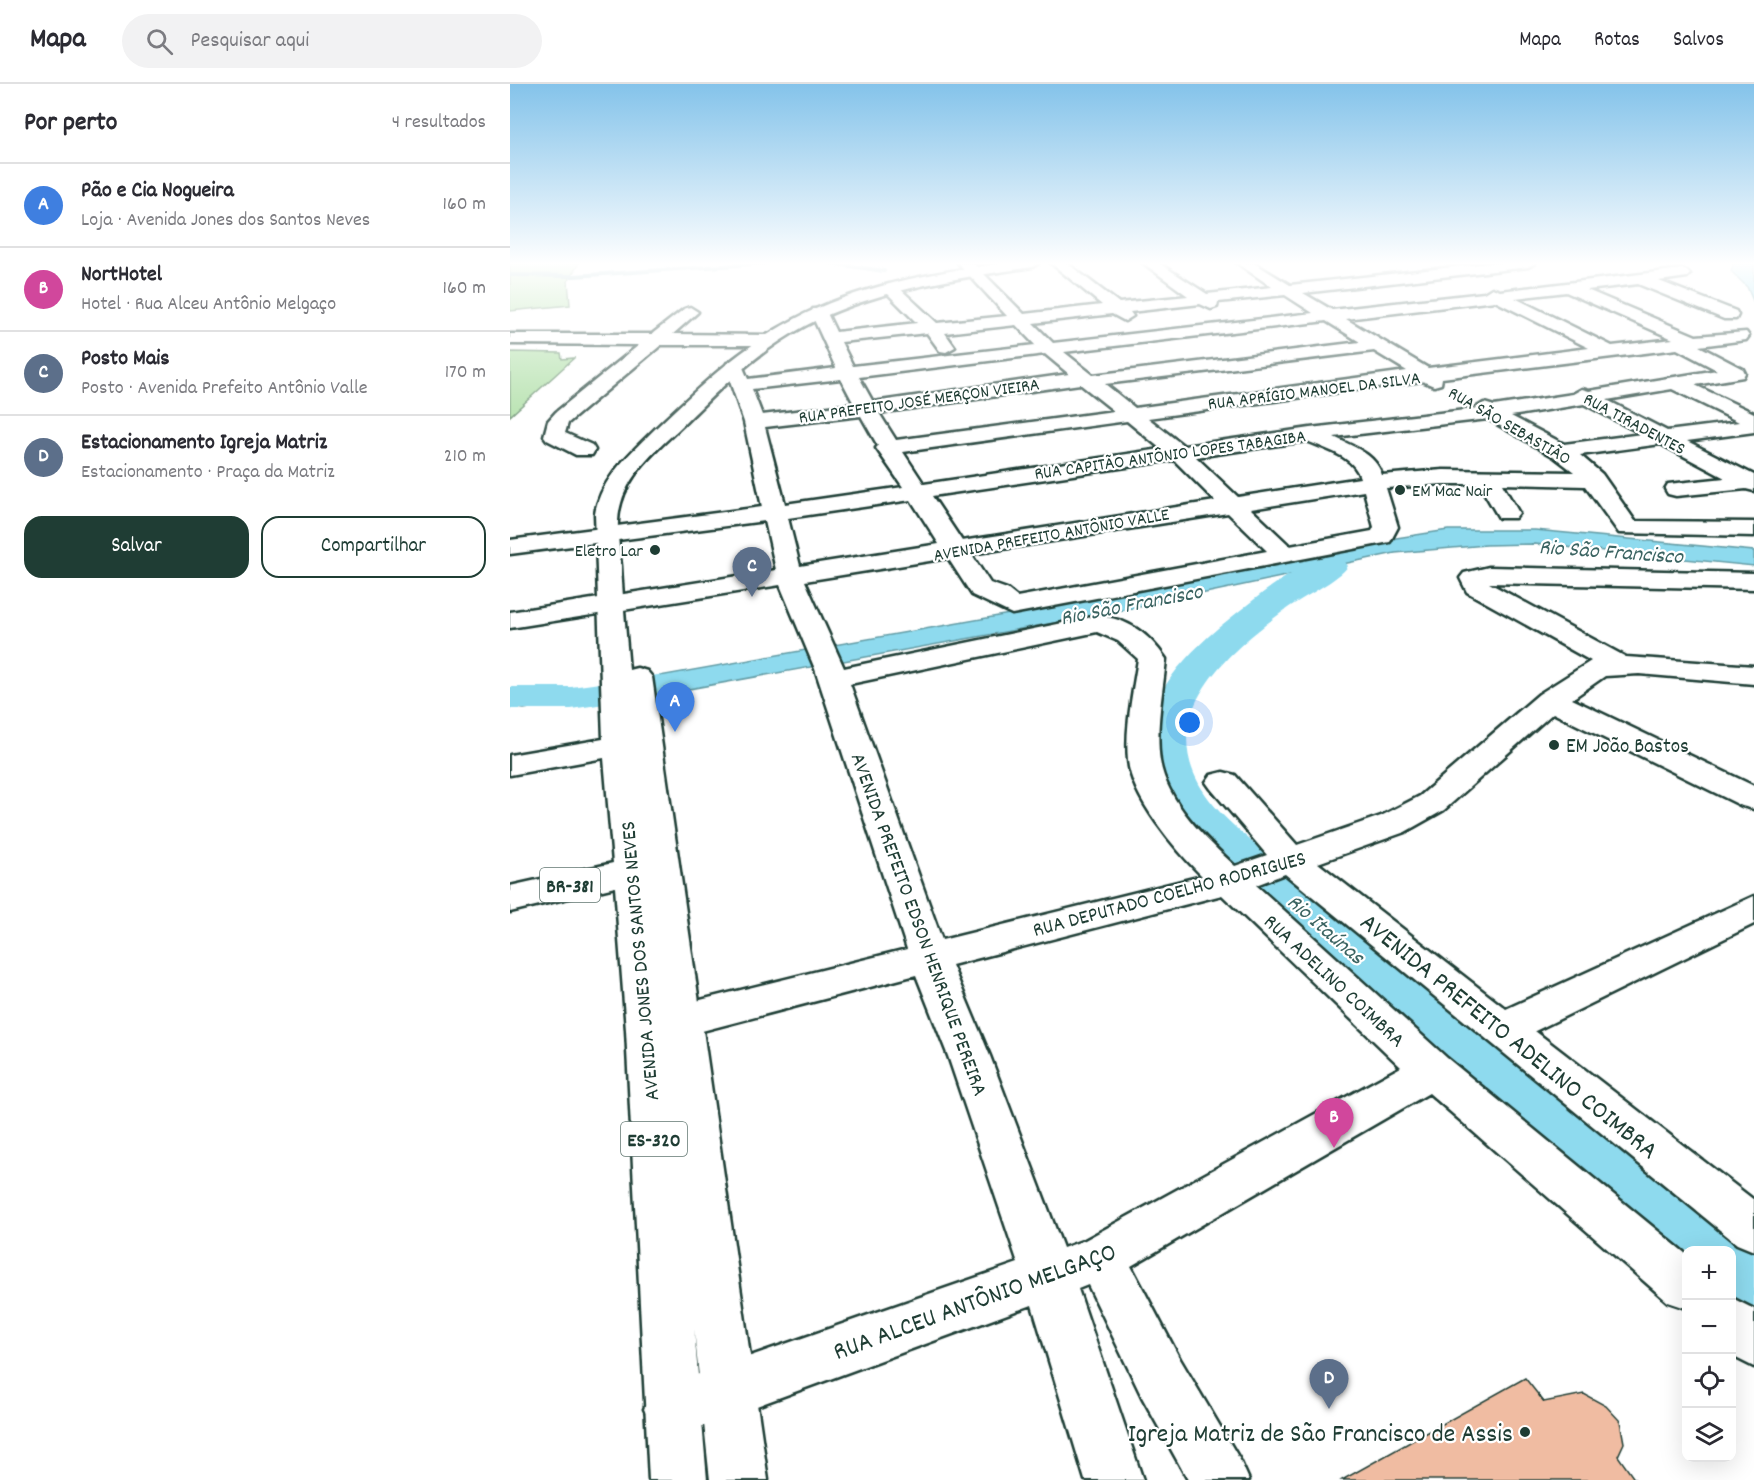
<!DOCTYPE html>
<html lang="pt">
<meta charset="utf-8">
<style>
:root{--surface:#fff;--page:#f2f2f3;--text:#2b2b33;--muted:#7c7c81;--line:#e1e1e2;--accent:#1f3d34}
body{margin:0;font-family:Dekko,sans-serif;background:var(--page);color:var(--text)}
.controls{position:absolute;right:18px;bottom:18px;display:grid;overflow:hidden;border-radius:12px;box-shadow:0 6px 24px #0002}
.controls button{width:54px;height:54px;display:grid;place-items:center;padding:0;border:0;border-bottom:2px solid var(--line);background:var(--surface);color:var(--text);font:30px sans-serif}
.you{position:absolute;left:680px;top:639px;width:21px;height:21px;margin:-15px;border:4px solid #fff;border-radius:50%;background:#1a73e8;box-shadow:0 0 0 9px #1a73e833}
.badge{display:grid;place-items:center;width:39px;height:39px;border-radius:50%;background:var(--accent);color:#fff;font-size:20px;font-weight:700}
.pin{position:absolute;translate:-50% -50px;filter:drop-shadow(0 2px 3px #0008)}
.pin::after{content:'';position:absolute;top:32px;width:21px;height:18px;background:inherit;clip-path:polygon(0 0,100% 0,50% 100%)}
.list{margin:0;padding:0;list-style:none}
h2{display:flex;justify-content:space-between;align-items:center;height:78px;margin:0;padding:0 24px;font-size:26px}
h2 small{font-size:20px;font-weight:400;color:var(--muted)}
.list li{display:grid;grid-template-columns:39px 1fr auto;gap:18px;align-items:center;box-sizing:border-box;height:84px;padding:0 24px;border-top:2px solid var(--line)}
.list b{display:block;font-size:22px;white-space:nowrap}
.list p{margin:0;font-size:20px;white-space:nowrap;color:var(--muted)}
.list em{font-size:20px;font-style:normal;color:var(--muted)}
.actions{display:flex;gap:12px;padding:18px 24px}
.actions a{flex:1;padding:14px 0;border:2px solid var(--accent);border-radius:18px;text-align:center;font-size:21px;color:var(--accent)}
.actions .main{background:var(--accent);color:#fff}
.icon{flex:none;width:33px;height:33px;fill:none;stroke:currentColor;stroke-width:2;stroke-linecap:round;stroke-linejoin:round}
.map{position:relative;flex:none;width:1244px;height:1396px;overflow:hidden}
header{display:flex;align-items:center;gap:36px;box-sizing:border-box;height:84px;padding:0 30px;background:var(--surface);border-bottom:2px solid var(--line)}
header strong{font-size:28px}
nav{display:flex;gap:33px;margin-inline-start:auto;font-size:21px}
.search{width:420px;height:54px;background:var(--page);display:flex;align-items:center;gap:15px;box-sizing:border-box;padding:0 21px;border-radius:33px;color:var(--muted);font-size:22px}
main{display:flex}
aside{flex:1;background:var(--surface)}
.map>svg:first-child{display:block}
.green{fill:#a8dc9f;stroke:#648c6a;stroke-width:1.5}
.water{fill:#8edaee;stroke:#629ba4;stroke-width:1.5}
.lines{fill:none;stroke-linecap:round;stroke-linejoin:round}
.stream{stroke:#629ba4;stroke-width:4}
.river{fill:#8edaee;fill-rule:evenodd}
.building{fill:#f0bca2;stroke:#1f3d34;stroke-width:1.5}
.minor-casing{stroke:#1f3d34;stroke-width:5}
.major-casing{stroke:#1f3d34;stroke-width:5}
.minor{fill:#fff;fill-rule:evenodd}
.major{fill:#fff;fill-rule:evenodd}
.poi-dot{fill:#1f3d34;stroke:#fff;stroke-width:2}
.labels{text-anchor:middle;stroke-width:4.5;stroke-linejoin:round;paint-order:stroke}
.far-street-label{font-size:18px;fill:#1f3d34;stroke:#fff}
.far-poi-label{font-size:18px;fill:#1f3d34;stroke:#fff;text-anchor:start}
.shield{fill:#fff;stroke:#627771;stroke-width:1.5}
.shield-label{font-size:20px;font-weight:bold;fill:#1f3d34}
.poi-label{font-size:21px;fill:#1f3d34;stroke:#fff;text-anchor:start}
.street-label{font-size:21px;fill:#1f3d34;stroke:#fff}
.water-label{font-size:22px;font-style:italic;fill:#3b6462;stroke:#fff}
.near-street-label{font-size:26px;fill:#1f3d34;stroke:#fff}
.near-poi-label{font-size:26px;fill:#1f3d34;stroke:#fff;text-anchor:end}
</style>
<header>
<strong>Mapa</strong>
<div class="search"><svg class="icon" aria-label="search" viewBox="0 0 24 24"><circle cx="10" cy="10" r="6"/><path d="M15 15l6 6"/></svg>Pesquisar aqui</div>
<nav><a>Mapa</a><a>Rotas</a><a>Salvos</a></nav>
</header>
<main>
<aside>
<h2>Por perto<small>4 resultados</small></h2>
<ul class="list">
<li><span class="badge" style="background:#3f7fe0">A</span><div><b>Pão e Cia Nogueira</b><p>Loja · Avenida Jones dos Santos Neves</p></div><em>160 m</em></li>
<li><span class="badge" style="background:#d1479c">B</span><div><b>NortHotel</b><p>Hotel · Rua Alceu Antônio Melgaço</p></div><em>160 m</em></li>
<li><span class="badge" style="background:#5c6f8a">C</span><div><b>Posto Mais</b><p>Posto · Avenida Prefeito Antônio Valle</p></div><em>170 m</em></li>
<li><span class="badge" style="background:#5c6f8a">D</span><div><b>Estacionamento Igreja Matriz</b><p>Estacionamento · Praça da Matriz</p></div><em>210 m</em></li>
</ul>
<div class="actions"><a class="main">Salvar</a><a>Compartilhar</a></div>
</aside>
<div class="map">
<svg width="1244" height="1396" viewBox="0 0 1244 1396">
<rect width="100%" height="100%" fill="#fff"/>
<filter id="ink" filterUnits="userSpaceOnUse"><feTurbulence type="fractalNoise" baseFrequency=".0167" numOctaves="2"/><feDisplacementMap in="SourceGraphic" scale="12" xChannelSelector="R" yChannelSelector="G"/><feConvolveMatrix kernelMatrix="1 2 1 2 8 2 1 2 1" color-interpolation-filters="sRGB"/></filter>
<g filter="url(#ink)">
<g class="green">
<polygon points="0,179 69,179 58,197 60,221 0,227"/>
<polygon points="0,268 51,269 52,275 64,274 0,332"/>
</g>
<g class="water">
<polygon points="1224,179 1244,179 1244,219 1237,203 1221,187"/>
<polygon points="938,446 1025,446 1244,467 1244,482 1025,460 976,461 885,469 610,527 140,612 138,594 539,523 854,459"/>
<polygon points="67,606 66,617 14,625 0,623 0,608 28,612"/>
</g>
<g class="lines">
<g class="stream">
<polyline points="320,179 374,187"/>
<polyline points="0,191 63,192 258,179"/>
</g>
<g class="river">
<path d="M 822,472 L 833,475 L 838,482 C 829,496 791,514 775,526 C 720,566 645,629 692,705 C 710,734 744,759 771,781 L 1223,1146 L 1228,1156 L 1244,1162 L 1244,1232 L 1222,1223 L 1222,1166 L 1176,1166 L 1176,1184 L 738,803 C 633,708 588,640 718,536 C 748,512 784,482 822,472 Z"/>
<polygon points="148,591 161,594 167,602 161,610 61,625 0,625 0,603 61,603"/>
</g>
</g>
<polygon class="building" points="1015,1294 1034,1318 1074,1310 1096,1322 1110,1337 1114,1359 1108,1372 1125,1396 832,1396"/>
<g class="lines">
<g class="minor-casing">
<g id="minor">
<path d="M 448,179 L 463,179 L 514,230 L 592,221 L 541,179 L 557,179 L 609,219 L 678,212 L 633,179 L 649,179 L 697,210 L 762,203 L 727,179 L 744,179 L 780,201 L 980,179 L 1025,179 L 1018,183 L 793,209 L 822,226 L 974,209 L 982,204 L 990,207 L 1172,185 L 1177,187 L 1180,190 L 1177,193 L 1149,197 L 1226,227 L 1228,231 L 1226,235 L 1214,235 L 1128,200 L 1077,206 L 1186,252 L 1236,248 L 1239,252 L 1236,256 L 1189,262 L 1233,285 L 1235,289 L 1233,293 L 1185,301 L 1244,329 L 1244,348 L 1177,357 L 1244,391 L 1244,407 L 1236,405 L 1166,412 L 1158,410 L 1155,405 L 1158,400 L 1215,394 L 1151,360 L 1070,371 L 1092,390 L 1125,437 L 1244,438 L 1244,452 L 1109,449 L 1075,402 L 992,400 L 1009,429 L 1005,434 L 989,434 L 969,400 L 933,400 L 876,404 L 888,443 L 880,458 L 502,530 L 462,511 L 438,474 L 295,497 L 334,584 L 587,532 C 618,534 639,550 656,575 C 653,608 645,644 650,677 C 657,719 696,755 725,782 L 757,771 L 701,705 L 696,698 L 701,691 L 713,688 L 725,691 L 787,761 L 871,732 L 910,712 L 1029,610 L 1081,577 L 957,508 L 950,494 L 954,489 L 979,483 L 1244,489 L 1244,505 L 979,499 L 1116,573 L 1244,582 L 1244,600 L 1129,590 L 1095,592 L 1062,615 L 1244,702 L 1244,725 L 1232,722 L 1043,629 L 934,726 L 895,748 L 808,779 L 996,925 L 1244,812 L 1244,840 L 1025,947 L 1244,1116 L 1244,1167 L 1227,1160 L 775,790 L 746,801 L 937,974 L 1176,1170 L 1176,1224 L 1158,1218 L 919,1009 L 621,1182 L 670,1275 L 730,1376 L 739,1396 L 678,1396 L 632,1313 L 578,1201 L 568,1205 L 633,1396 L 575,1396 L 522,1221 L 162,1353 L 143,1344 L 134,1325 L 143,1306 L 508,1179 L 438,972 L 406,891 L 146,959 L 131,954 L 125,943 L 131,932 L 146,927 L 397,865 L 305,585 L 270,501 L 0,544 L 0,528 L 266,486 L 255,437 L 0,470 L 0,456 L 252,423 L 234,338 L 215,283 L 217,279 L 231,279 L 238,295 L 326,284 L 301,229 L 303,225 L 315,225 L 326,248 L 407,239 L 373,205 L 381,200 L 387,202 L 427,239 L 497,232 ZM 1056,208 L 1163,255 L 1102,262 L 1005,214 ZM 775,211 L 803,229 L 543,259 L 523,239 L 602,230 L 615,237 L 623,232 L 620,228 L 690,220 L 701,225 L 707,223 L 708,218 ZM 985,217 L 1079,264 L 918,284 L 836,235 ZM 816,237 L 850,258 L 583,291 L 554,268 ZM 506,241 L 525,261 L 343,282 L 331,258 L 417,249 L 430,267 L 436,268 L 445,263 L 435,249 ZM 1167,265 L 1207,286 L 1079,307 L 1072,305 L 1063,310 L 984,322 L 974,319 L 964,325 L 800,344 L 674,362 L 638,334 L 912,297 L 924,302 L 931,300 L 932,294 ZM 864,267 L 897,287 L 625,324 L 595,300 ZM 535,270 L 559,290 L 363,318 L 349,293 ZM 331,295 L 344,320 L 252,331 L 242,305 ZM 570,300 L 604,327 L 386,356 L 369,329 ZM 1162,305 L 1229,338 L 1157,347 L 1097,316 ZM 1074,320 L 1132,350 L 1054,360 L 1001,332 ZM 351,332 L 368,362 L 366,364 L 393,403 L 275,420 L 255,343 ZM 978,335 L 1043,372 L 1064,388 L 933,386 L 872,391 C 865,369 843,363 824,353 ZM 617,337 L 651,365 L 414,400 L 393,368 ZM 797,357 C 816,365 845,373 850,394 L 728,413 L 686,373 ZM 664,376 L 705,417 L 452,457 L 422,412 ZM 854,407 L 864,443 L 862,447 L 780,462 L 741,425 ZM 401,416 L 429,460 L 290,482 L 278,434 ZM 718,429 L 757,467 L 507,513 L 497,505 L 480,499 L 461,470 ZM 587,548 L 608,557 L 628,575 C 623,608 615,643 618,676 C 621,714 666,766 692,792 L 432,856 L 340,600 ZM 712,811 L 891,983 L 575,1156 L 553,1164 L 480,972 L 442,881 Z"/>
<polygon points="180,223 188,228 163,250 262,251 271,256 262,261 151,261 58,339 55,349 82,361 85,366 82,371 66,371 37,356 34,352 38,337 46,328 129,261 0,260 0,250 142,250 174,225"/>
<polygon points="1222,1214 1244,1225 1244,1283 1222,1272"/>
</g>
</g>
<g class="major-casing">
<path id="major" d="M 493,179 L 529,179 L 522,183 C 445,195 365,205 295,242 C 248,267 209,305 172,342 C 149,364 120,387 111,419 C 105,439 109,462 111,482 C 113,517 116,552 119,586 L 127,584 L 137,587 L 142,593 L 258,1396 L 200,1396 L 184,1245 L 197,1396 L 139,1396 L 116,946 L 105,803 L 0,828 L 0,802 L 103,779 L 94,674 L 0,691 L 0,671 L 93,655 L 85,430 C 90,394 123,367 147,343 C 189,303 231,263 283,236 C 347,202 421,189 493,179 Z"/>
</g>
<use href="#minor" class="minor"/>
<use href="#major" class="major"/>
</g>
</g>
<linearGradient id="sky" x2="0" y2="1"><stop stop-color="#84c3ea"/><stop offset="0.48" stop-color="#fff"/><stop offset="1" stop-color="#fff" stop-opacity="0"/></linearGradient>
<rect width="1244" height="374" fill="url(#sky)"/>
<g class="poi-dot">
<circle cx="890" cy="406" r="6"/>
<circle cx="145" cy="466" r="6"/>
<circle cx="1044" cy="661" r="6"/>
<circle cx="1015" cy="1348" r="6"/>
</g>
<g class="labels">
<g class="far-street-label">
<text transform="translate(804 306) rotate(-7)" y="6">RUA APRÍGIO MANOEL DA SILVA</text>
<text transform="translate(409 316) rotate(-8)" y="6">RUA PREFEITO JOSÉ MERÇON VIEIRA</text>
<text transform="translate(1125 339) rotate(28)" y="6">RUA TIRADENTES</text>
<text transform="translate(1000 341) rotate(30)" y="6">RUA SÃO SEBASTIÃO</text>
<text transform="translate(660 370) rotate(-8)" y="6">RUA CAPITÃO ANTÔNIO LOPES TABAGIBA</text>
<text transform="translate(541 450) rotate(-10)" y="6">AVENIDA PREFEITO ANTÔNIO VALLE</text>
</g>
<g class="far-poi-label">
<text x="902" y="412">EM Mac Nair</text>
<text x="133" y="472" text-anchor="end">Eletro Lar</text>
</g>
<g class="shield">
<rect x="30" y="784" width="60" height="34" rx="4.5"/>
<rect x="111" y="1038" width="66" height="34" rx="4.5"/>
</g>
<g class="shield-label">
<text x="60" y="808">BR-381</text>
<text x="144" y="1062">ES-320</text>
</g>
<g class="poi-label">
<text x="1056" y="668">EM João Bastos</text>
</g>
<g class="street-label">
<text transform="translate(659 809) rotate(-15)" y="7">RUA DEPUTADO COELHO RODRIGUES</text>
<text transform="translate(410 840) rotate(70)" y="7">AVENIDA PREFEITO EDSON HENRIQUE PEREIRA</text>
<text transform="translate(129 877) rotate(-95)" y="7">AVENIDA JONES DOS SANTOS NEVES</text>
<text transform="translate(825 896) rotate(43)" y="7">RUA ADELINO COIMBRA</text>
</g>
<g class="water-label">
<text transform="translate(1101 466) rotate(4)" y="8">Rio São Francisco</text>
<text transform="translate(621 519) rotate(-11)" y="8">Rio São Francisco</text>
<text transform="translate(817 844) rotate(41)" y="8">Rio Itaúnas</text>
</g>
<g class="near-street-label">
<text transform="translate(1000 951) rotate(39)" y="9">AVENIDA PREFEITO ADELINO COIMBRA</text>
<text transform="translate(464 1216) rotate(-20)" y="9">RUA ALCEU ANTÔNIO MELGAÇO</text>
</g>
<g class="near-poi-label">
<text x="1003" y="1357">Igreja Matriz de São Francisco de Assis</text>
</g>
</g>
</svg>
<div class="controls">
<button>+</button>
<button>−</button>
<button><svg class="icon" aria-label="locate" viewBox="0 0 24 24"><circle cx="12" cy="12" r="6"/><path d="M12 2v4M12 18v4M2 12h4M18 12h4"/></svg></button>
<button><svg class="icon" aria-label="layers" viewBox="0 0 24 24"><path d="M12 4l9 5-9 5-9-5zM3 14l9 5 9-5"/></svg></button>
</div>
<div class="you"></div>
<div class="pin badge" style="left:165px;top:648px;background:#3f7fe0">A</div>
<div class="pin badge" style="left:824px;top:1064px;background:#d1479c">B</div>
<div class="pin badge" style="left:242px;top:513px;background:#5c6f8a">C</div>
<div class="pin badge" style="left:819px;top:1325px;background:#5c6f8a">D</div>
</div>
</main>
